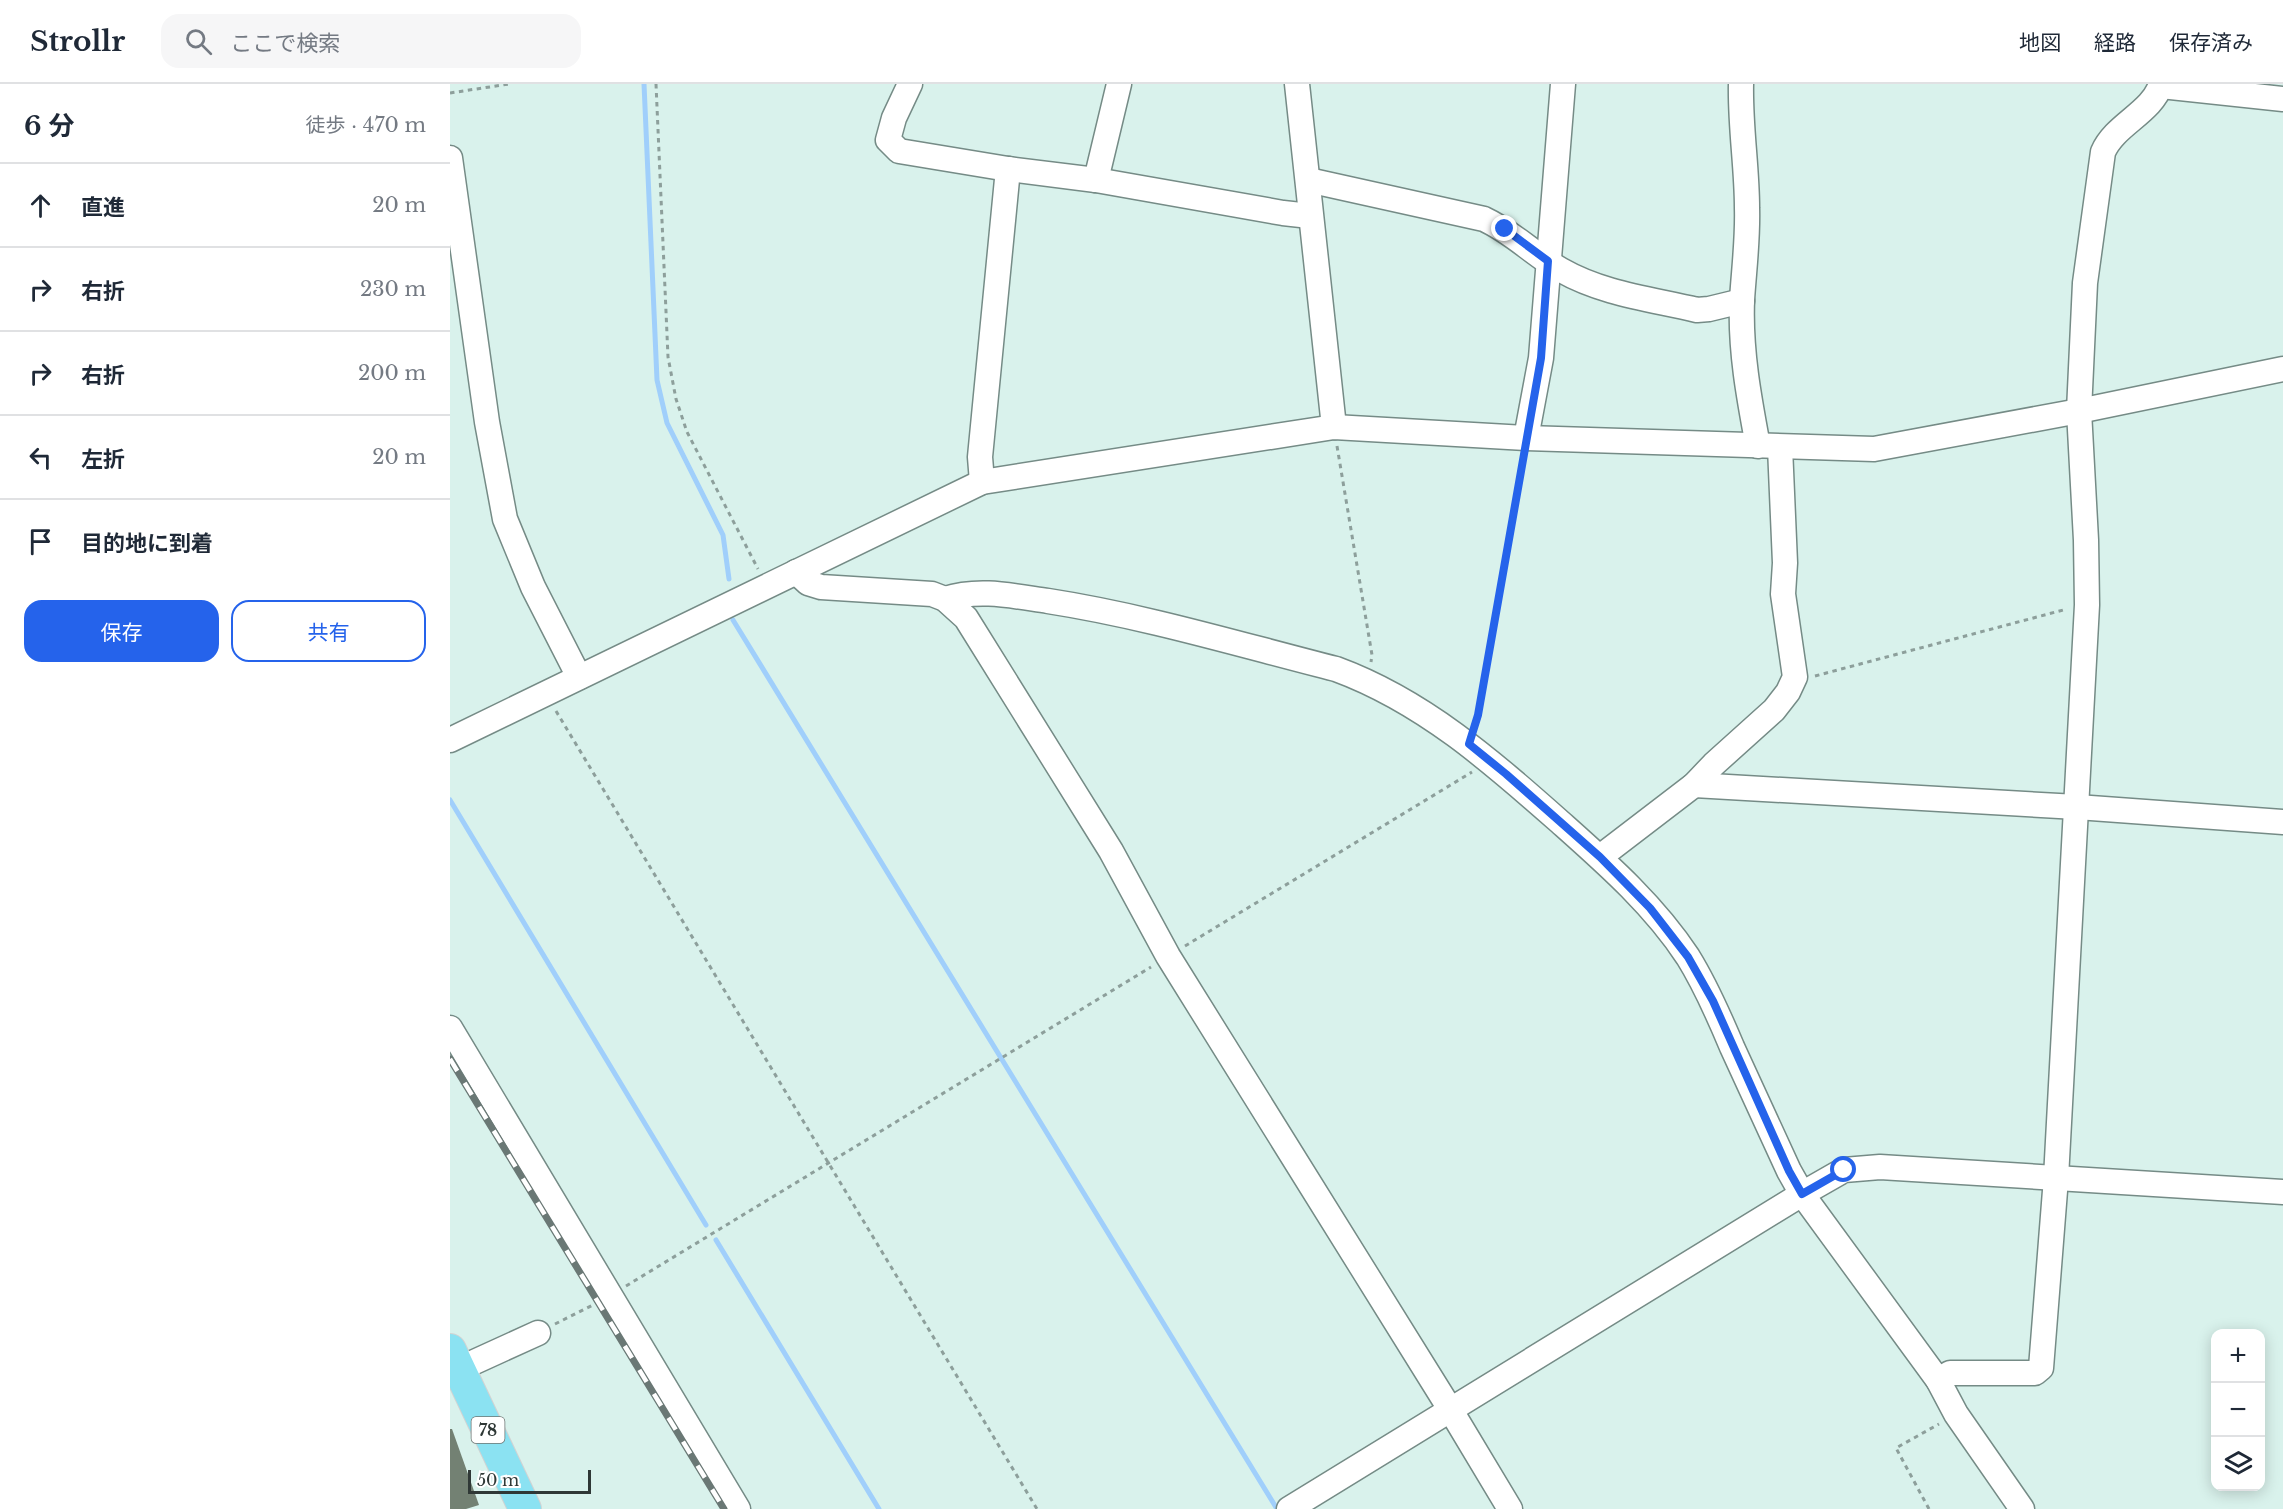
<!DOCTYPE html>
<html lang="ja">
<meta charset="utf-8">
<style>
:root{--surface:#fff;--page:#f6f6f7;--text:#1f2937;--muted:#747a83;--line:#e0e1e3;--accent:#2563eb}
body{margin:0;font-family:"Libre Baskerville","Noto Sans JP",serif;background:var(--page);color:var(--text)}
.controls{position:absolute;right:18px;bottom:18px;display:grid;overflow:hidden;border-radius:12px;box-shadow:0 3px 15px #0003}
.controls button{width:54px;height:54px;display:grid;place-items:center;padding:0;border:0;border-bottom:2px solid var(--line);background:var(--surface);color:var(--text);font:30px sans-serif}
.scale{position:absolute;left:18px;bottom:15px;width:123px;box-sizing:border-box;padding-left:6px;border:3px solid #2f3836;border-top:0;font-size:16px;line-height:21px;white-space:nowrap;color:#2f3836;-webkit-text-stroke:4px #fff;paint-order:stroke}
.stop{position:absolute;width:18px;height:18px;margin:-14px;border:4px solid #2563eb;border-radius:50%;background:#fff}
.stop.end{background:#2563eb;border-color:#fff;box-shadow:0 2px 6px #0008}
.list{margin:0;padding:0;list-style:none}
h2{display:flex;justify-content:space-between;align-items:center;height:78px;margin:0;padding:0 24px;font-size:26px}
h2 small{font-size:20px;font-weight:400;color:var(--muted)}
.list li{display:grid;grid-template-columns:39px 1fr auto;gap:18px;align-items:center;box-sizing:border-box;height:84px;padding:0 24px;border-top:2px solid var(--line)}
.list b{display:block;font-size:22px;white-space:nowrap}
.list em{font-size:20px;font-style:normal;color:var(--muted)}
.actions{display:flex;gap:12px;padding:18px 24px}
.actions a{flex:1;padding:14px 0;border:2px solid var(--accent);border-radius:18px;text-align:center;font-size:21px;color:var(--accent)}
.actions .main{background:var(--accent);color:#fff}
.icon{flex:none;width:33px;height:33px;fill:none;stroke:currentColor;stroke-width:2;stroke-linecap:round;stroke-linejoin:round}
.map{position:relative;flex:none;width:1833px;height:1425px;overflow:hidden}
header{display:flex;align-items:center;gap:36px;box-sizing:border-box;height:84px;padding:0 30px;background:var(--surface);border-bottom:2px solid var(--line)}
header strong{font-size:28px}
nav{display:flex;gap:33px;margin-inline-start:auto;font-size:21px}
.search{width:420px;height:54px;background:var(--page);display:flex;align-items:center;gap:15px;box-sizing:border-box;padding:0 21px;border-radius:18px;color:var(--muted);font-size:22px}
main{display:flex}
aside{flex:1;background:var(--surface)}
.map>svg:first-child{display:block}
.lines{fill:none;stroke-linecap:round;stroke-linejoin:round}
.stream{stroke:#a0cffb;stroke-width:5}
.building{fill:#738173}
.minor-casing{stroke:#758b86;stroke-width:27}
.major-casing{stroke:#d1d3d3;stroke-width:34}
.path{stroke:#8d9f9b;stroke-width:3;stroke-dasharray:4.5 4.5;stroke-linecap:butt}
.minor{stroke:#fff;stroke-width:24}
.major{stroke:#8be2f2;stroke-width:32}
.rail-casing{stroke:#6a7875;stroke-width:7}
.rail{stroke:#fff;stroke-width:4.5;stroke-dasharray:14;stroke-linecap:butt}
.route{stroke:#2563eb;stroke-width:8}
.labels{text-anchor:middle;stroke-width:6;stroke-linejoin:round;paint-order:stroke}
.shield{fill:#fff;stroke:#6d7472;stroke-width:1.5}
.shield-label{font-size:16px;font-weight:bold;fill:#2f3836}
</style>
<header>
<strong>Strollr</strong>
<div class="search"><svg class="icon" aria-label="search" viewBox="0 0 24 24"><circle cx="10" cy="10" r="6"/><path d="M15 15l6 6"/></svg>ここで検索</div>
<nav><a>地図</a><a>経路</a><a>保存済み</a></nav>
</header>
<main>
<aside>
<h2>6 分<small>徒歩 · 470 m</small></h2>
<ul class="list">
<li><svg class="icon" aria-label="ahead" viewBox="0 0 24 24"><path d="M12 20V5M6 11l6-6 6 6"/></svg><div><b>直進</b></div><em>20 m</em></li>
<li><svg class="icon" aria-label="right" viewBox="0 0 24 24"><path d="M7 20v-9h11M14 6l5 5-5 5"/></svg><div><b>右折</b></div><em>230 m</em></li>
<li><svg class="icon" aria-label="right" viewBox="0 0 24 24"><path d="M7 20v-9h11M14 6l5 5-5 5"/></svg><div><b>右折</b></div><em>200 m</em></li>
<li><svg class="icon" aria-label="left" viewBox="0 0 24 24"><path d="M17 20v-9H6M10 6l-5 5 5 5"/></svg><div><b>左折</b></div><em>20 m</em></li>
<li><svg class="icon" aria-label="arrive" viewBox="0 0 24 24"><path d="M6 21V4h12l-3 4 3 4H6"/></svg><div><b>目的地に到着</b></div></li>
</ul>
<div class="actions"><a class="main">保存</a><a>共有</a></div>
</aside>
<div class="map">
<svg width="1833" height="1425" viewBox="0 0 1833 1425">
<rect width="100%" height="100%" fill="#d9f2ec"/>
<g class="lines">
<g class="stream">
<polyline points="194,0 207,296 217,339 273,451 279,495"/>
<polyline points="283,536 827,1425"/>
<polyline points="0,716 256,1141"/>
<polyline points="266,1156 429,1425"/>
</g>
</g>
<polygon class="building" points="0,1345 2,1345 29,1421 16,1425 0,1425"/>
<g class="lines">
<g class="minor-casing">
<g id="minor">
<polyline points="460,0 444,34 438,56 449,67 558,85 646,96 833,129 860,132"/>
<polyline points="847,0 884,343"/>
<path d="M 1291,0 C 1290,42 1297,83 1297,124 C 1298,155 1294,185 1292,216 C 1290,266 1299,314 1308,362"/>
<polyline points="1711,2 1833,15"/>
<polyline points="0,74 37,338 55,435 83,503 129,593"/>
<polyline points="646,96 669,0"/>
<path d="M 858,96 L 1034,135 C 1064,149 1084,171 1111,186 C 1153,210 1201,215 1247,226 L 1259,225 L 1292,217"/>
<polyline points="1076,354 1091,274 1113,0"/>
<polyline points="532,398 530,373 558,85"/>
<polyline points="346,488 358,499 371,503 482,510 495,515 516,534 661,767 718,872 1000,1325 1060,1425"/>
<path d="M 495,515 C 529,504 563,512 598,517 C 695,532 791,561 886,585 C 973,617 1041,677 1110,738 C 1156,779 1204,821 1238,873 C 1256,902 1269,932 1282,963 C 1301,1005 1320,1046 1339,1087 L 1352,1110 L 1488,1296 L 1506,1330 L 1572,1425"/>
<polyline points="0,656 532,398 884,343 1076,354 1424,365 1629,327 1833,285"/>
<polyline points="1244,701 1627,723 1833,738"/>
<polyline points="1150,773 1244,701 1264,680 1324,626 1338,608 1345,593 1333,510 1335,479 1330,363"/>
<polyline points="0,944 288,1425"/>
<polyline points="9,1285 88,1249"/>
<path d="M 1488,1296 L 1500,1289 L 1585,1289 L 1591,1284 L 1606,1094 L 1637,521 L 1636,456 L 1629,327 L 1635,199 L 1653,68 C 1665,40 1702,29 1711,0"/>
<polyline points="839,1425 1352,1110 1394,1086 1430,1083 1833,1108"/>
</g>
</g>
<g class="major-casing">
<polyline id="major" points="0,1266 75,1425"/>
</g>
<g class="path">
<polyline points="206,0 218,273 226,315 237,348 308,485"/>
<polyline points="0,9 59,0"/>
<polyline points="887,362 922,571 921,578"/>
<polyline points="1365,592 1617,525"/>
<polyline points="106,627 587,1425"/>
<polyline points="1025,641 1073,373"/>
<polyline points="735,862 1022,688"/>
<polyline points="176,1202 701,883"/>
<polyline points="105,1240 145,1220"/>
<polyline points="1479,1425 1446,1364 1489,1340"/>
</g>
<use href="#minor" class="minor"/>
<use href="#major" class="major"/>
<g class="rail-casing">
<polyline id="rail" points="0,975 274,1425"/>
</g>
<use href="#rail" class="rail"/>
</g>
<g class="lines">
<polyline class="route" points="1055,145 1098,177 1091,274 1028,631 1019,660 1056,690 1150,773 1200,824 1238,873 1263,917 1339,1087 1352,1110 1394,1086"/>
</g>
<g class="labels">
<rect class="shield" x="21.5" y="1333" width="33" height="26" rx="4.5"/>
<g class="shield-label">
<text x="38" y="1352">78</text>
</g>
</g>
</svg>
<div class="controls">
<button>+</button>
<button>−</button>
<button><svg class="icon" aria-label="layers" viewBox="0 0 24 24"><path d="M12 4l9 5-9 5-9-5zM3 14l9 5 9-5"/></svg></button>
</div>
<div class="scale">50 m</div>
<div class="stop" style="left:1394px;top:1086px"></div>
<div class="stop end" style="left:1055px;top:145px"></div>
</div>
</main>
